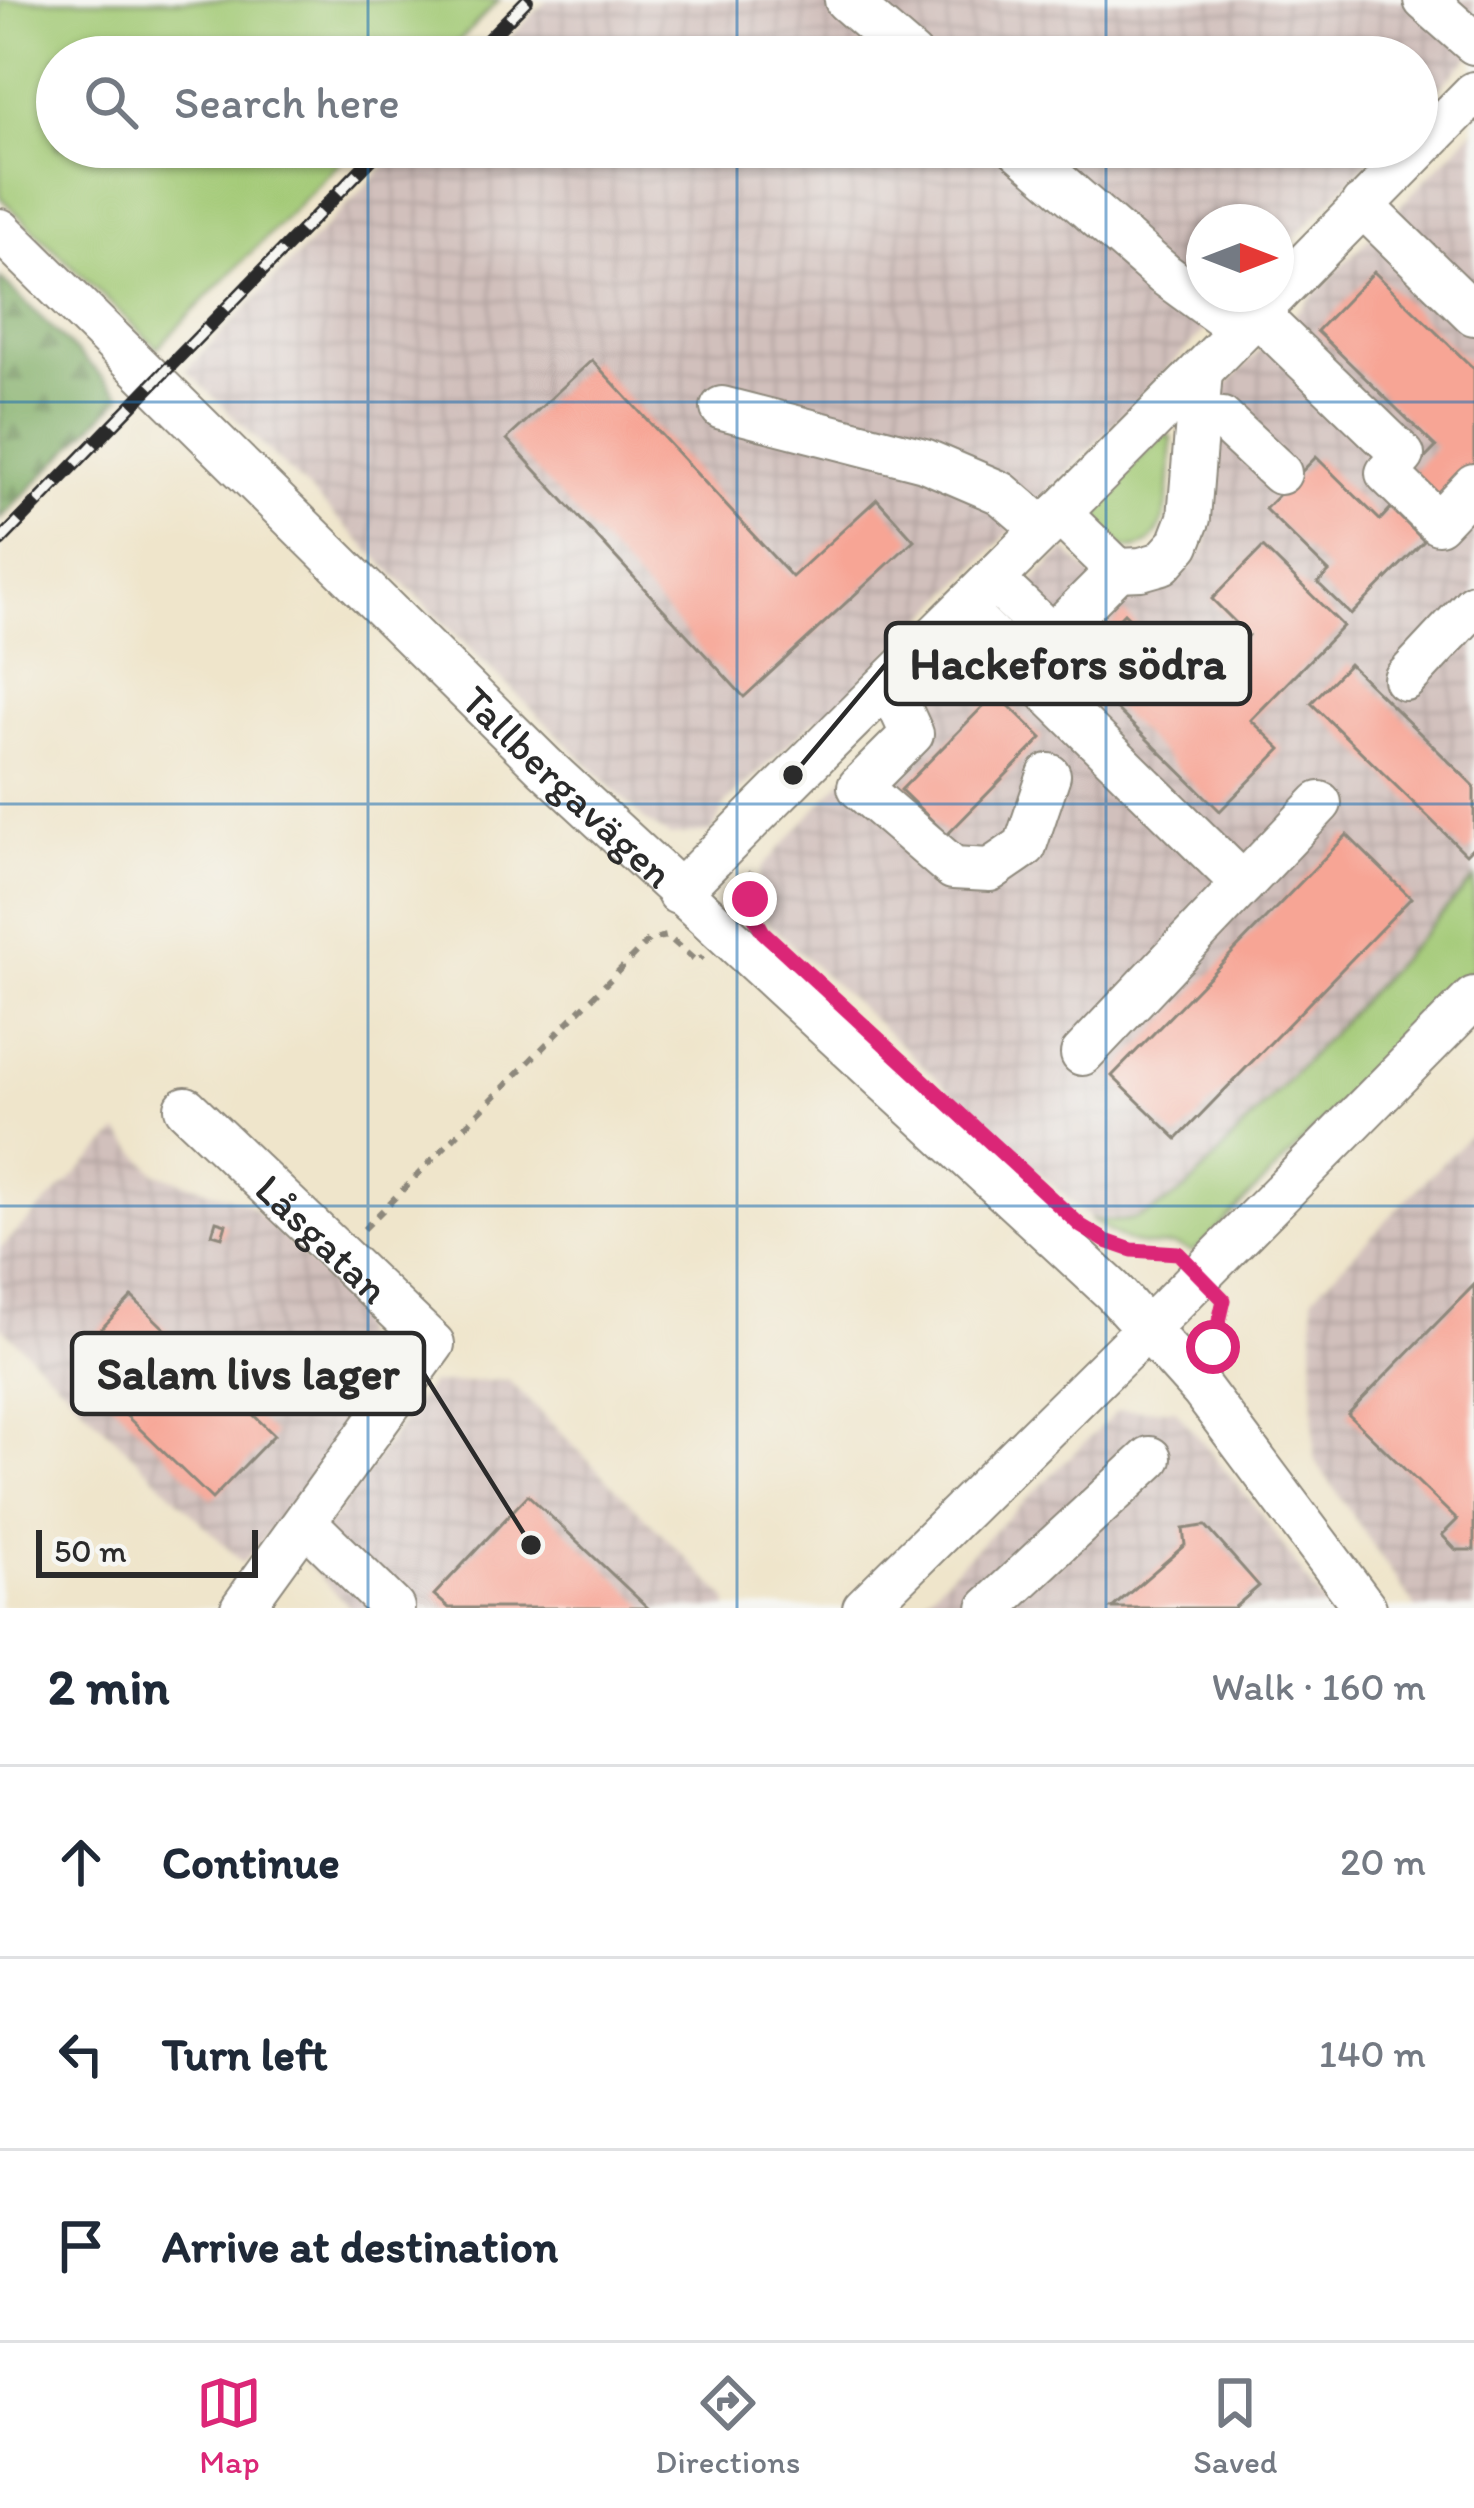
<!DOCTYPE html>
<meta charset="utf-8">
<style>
:root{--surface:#fff;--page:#f2f2f3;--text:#1f2937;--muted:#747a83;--line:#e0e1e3;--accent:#db2777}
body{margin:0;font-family:Itim,sans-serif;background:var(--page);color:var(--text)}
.compass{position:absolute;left:1186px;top:204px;width:108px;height:108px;border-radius:50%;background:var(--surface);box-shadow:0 3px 9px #0004;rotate:90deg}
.scale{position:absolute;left:36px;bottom:30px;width:222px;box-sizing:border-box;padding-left:12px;border:6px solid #2b2b2b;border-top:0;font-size:33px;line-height:42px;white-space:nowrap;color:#2b2b2b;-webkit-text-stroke:9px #f6f6f2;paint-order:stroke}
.stop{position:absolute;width:36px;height:36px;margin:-27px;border:9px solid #db2777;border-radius:50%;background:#fff}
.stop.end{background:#db2777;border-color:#fff;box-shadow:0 3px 12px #0008}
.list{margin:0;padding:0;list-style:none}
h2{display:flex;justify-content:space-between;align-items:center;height:156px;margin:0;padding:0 48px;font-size:51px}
h2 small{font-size:39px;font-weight:400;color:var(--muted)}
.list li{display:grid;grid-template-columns:78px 1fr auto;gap:36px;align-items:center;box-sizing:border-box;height:192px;padding:0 48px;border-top:3px solid var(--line)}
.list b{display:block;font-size:45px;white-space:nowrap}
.list em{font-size:39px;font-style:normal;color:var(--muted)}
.icon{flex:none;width:66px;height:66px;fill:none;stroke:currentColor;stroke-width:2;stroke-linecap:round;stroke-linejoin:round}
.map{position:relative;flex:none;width:1474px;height:1608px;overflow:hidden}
.search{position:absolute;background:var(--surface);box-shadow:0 3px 9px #0004;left:36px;right:36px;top:36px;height:132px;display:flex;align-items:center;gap:30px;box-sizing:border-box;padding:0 42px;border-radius:66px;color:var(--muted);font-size:45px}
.sheet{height:732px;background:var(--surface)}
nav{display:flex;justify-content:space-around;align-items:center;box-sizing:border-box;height:168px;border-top:3px solid var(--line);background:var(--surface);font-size:33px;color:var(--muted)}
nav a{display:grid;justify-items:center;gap:6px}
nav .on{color:var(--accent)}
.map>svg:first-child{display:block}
.industrial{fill:url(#industrial-grid)}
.green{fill:#a2c974;stroke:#667a50;stroke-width:3}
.forest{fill:url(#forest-firs);stroke:#566c48;stroke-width:3}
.building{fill:#f7a595}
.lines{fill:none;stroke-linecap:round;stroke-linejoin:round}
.minor-casing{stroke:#8d887b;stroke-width:46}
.path{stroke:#8d887b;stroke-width:6;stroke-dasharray:9 9;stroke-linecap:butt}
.minor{stroke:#fff;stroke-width:42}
.rail-casing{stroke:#2b2b2b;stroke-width:14}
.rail{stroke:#f6f6f2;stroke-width:9;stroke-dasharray:27;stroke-linecap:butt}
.route{stroke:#db2777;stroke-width:15}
.grid{fill:none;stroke:#1f6fb2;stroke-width:3;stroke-opacity:0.55}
.labels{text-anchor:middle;stroke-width:10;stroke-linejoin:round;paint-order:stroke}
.street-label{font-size:42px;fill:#2b2b2b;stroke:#f6f6f2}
.leader{fill:none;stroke:#2b2b2b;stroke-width:4.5}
.callout-dot{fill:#2b2b2b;stroke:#f6f6f2;stroke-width:4.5}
.callout{fill:#f6f6f2;stroke:#2b2b2b;stroke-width:4.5}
.callout-label{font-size:45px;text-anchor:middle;font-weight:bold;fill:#2b2b2b}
</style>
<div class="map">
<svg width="1474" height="1608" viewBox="0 0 1474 1608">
<defs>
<pattern id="industrial-grid" width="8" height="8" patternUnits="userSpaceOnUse" patternTransform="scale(3)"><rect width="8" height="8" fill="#d1c0bc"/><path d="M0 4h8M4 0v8" fill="none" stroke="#b4a5a2"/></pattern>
<pattern id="forest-firs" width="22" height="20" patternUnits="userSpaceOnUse" patternTransform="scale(3)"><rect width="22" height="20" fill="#81ad66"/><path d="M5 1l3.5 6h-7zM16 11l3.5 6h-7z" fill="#6a8d54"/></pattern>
</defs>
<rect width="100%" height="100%" fill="#f6f6f2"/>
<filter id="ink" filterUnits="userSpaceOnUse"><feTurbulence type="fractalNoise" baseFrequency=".00833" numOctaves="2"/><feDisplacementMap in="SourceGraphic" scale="24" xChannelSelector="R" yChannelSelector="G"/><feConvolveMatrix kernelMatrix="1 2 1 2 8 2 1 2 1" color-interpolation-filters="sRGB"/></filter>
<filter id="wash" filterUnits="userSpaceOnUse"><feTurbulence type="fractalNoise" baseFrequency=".004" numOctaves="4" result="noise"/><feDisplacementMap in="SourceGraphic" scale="48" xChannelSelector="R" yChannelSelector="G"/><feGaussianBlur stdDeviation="2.7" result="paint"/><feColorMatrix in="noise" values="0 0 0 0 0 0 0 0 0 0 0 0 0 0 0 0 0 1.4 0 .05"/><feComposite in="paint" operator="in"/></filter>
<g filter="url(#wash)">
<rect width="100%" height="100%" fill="#efe5cb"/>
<g class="industrial">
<polygon points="547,0 1474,0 1474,52 1417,111 1417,57 492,57"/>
<polygon points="1474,130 1474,879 1187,1189 1146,1217 1115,1224 1090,1219 768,923 760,909 756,888 761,869 864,756 1065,550 1097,581 1118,589 1139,590 1167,584 1188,570 1206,544 1217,491 1225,386"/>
<polygon points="404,147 1382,147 1276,257 1276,222 1204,222 1204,294 1240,294 829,718 814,720 726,803 712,832 670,836 646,821 186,370"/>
<polygon points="1474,1130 1474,1608 1416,1608 1314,1459 1313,1296"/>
<polygon points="119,1133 156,1173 247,1203 356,1307 368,1413 243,1563 0,1325 0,1248"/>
<polygon points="508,1380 727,1599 728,1608 351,1608 303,1560 430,1384"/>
<polygon points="1175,1409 1259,1511 1326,1608 915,1608 1118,1410"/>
</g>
<g class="green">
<polygon points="0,0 499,0 443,57 57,57 57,147 355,147 157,348 0,197"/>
<path d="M 1165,433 L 1172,438 C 1169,469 1175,540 1136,548 C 1129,549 1124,549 1118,544 C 1111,539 1105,529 1099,523 L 1098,512 L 1106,492 Z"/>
<path d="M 1474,879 L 1474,967 L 1203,1244 L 1192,1252 C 1169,1240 1166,1248 1144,1245 C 1124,1243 1106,1230 1090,1219 C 1134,1227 1152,1213 1187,1189 Z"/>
</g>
<polygon class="forest" points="0,278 122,396 0,519"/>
<g id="blocks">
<g class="building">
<polygon points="1374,272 1474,369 1474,473 1436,510 1404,480 1436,447 1317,331"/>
<polygon points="592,360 792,577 877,499 914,540 744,697 507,439"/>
<polygon points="1316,457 1380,520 1391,508 1424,541 1351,615 1318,583 1329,572 1265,509"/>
<polygon points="1263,547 1343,626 1251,720 1281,749 1220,811 1073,666 1124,613 1198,686 1248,635 1212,599"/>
<polygon points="1349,664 1474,786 1474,846 1466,854 1311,703"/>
<polygon points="996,693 1042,738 947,835 901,790"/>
<polygon points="1347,835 1411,898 1177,1139 1112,1076"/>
<polygon points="216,1221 226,1224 222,1237 212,1234"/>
<polygon points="1474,1285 1474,1550 1456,1550 1442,1535 1457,1520 1348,1414"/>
<polygon points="132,1297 274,1435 212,1499 70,1361"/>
<polygon points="528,1495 648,1608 449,1608 434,1595"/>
<polygon points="1203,1526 1206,1526 1259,1586 1234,1608 1112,1608 1185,1545 1183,1529"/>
</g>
</g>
</g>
<g filter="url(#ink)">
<use href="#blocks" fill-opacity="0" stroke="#8d887b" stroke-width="3"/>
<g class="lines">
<g class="minor-casing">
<g id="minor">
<polyline points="846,0 912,57"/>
<polyline points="1425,0 1474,43"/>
<polyline points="1017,147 1164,274 1241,330"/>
<polyline points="1362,205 1474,314"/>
<path id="s1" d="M 0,230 L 545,767 L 1113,1291 L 1202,1390 L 1365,1608"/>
<polyline points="1276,294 1474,93"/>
<polyline points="1257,314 1403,455 1387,473 1438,523 1474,485"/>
<polyline points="722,408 924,460 1001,493 1043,529"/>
<polyline points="1197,417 1222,419 1280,473"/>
<polyline points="1059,513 1118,570 1141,569 1162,563 1179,544 1189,518 1201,371"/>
<polyline points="993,580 1052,636 1118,570"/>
<polyline points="964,610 1243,884 1320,803"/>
<polyline points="1405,679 1474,605"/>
<polyline points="889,684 912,734 859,787 953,868 990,870 1025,846 1049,775"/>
<path d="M 678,893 C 876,692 1080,497 1276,294"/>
<polyline points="1082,1054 1243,884"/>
<path id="s2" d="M 186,1108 L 433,1344 L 242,1608"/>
<polyline points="305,1522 393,1608"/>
<polyline points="864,1608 1167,1309 1474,998"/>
<polyline points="989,1608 1150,1458"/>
</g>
</g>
<g class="path">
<polyline points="751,871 748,889 753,911"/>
<polyline points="364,1229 649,940 667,936 697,962 703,956"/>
<polyline points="1119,1245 1133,1250 1171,1253"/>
<polyline points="1213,1352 1224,1300"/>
</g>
<use href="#minor" class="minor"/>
<g class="rail-casing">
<g id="rail">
<polyline points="471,57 527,0"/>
<polyline points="0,541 383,147"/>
</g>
</g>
<use href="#rail" class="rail"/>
</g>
</g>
<g class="lines" filter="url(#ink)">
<polyline class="route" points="750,899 754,916 763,932 1081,1226 1106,1241 1132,1250 1178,1253 1224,1300 1213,1347"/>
</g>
<path class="grid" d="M 368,0 L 368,57M 737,0 L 737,57M 1106,0 L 1106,57M 368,147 L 368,1608M 737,147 L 737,1608M 1106,147 L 1106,1608M 0,402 L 1474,402M 0,804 L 1474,804M 0,1206 L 1474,1206"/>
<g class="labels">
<g class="street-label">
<text dy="15" stroke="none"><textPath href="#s1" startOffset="795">Tallbergavägen</textPath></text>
<text dy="15" stroke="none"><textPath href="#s2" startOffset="189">Låsgatan</textPath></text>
</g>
</g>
<path class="leader" d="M793 775L886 664M531 1545L424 1374"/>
<g class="callout-dot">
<circle cx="793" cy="775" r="12"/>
<circle cx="531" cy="1545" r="12"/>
</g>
<g class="callout">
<rect x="886" y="623" width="364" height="81" rx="12"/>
<rect x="72" y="1333" width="352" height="81" rx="12"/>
</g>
<g class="callout-label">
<text x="1068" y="679">Hackefors södra</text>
<text x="248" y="1389">Salam livs lager</text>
</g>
</svg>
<svg class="compass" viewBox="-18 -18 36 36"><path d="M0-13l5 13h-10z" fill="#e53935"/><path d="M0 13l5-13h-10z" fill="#747a83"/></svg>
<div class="scale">50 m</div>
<div class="stop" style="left:1213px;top:1347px"></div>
<div class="stop end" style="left:750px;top:899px"></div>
<div class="search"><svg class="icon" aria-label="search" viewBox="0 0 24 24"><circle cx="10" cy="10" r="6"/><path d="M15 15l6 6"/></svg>Search here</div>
</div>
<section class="sheet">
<h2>2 min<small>Walk · 160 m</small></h2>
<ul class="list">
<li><svg class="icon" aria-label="ahead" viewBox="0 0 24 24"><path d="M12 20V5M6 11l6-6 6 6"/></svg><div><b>Continue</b></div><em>20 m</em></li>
<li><svg class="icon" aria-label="left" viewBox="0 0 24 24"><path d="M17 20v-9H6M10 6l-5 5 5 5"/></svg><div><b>Turn left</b></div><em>140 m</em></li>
<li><svg class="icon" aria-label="arrive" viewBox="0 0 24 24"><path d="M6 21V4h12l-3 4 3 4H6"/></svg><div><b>Arrive at destination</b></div></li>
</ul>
</section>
<nav>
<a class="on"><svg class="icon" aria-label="map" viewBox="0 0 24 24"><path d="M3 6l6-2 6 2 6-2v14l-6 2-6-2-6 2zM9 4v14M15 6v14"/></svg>Map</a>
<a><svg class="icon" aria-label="directions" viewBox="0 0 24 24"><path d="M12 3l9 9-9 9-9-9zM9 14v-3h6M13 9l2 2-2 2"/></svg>Directions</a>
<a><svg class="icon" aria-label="saved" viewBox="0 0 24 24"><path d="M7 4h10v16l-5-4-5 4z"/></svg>Saved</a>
</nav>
